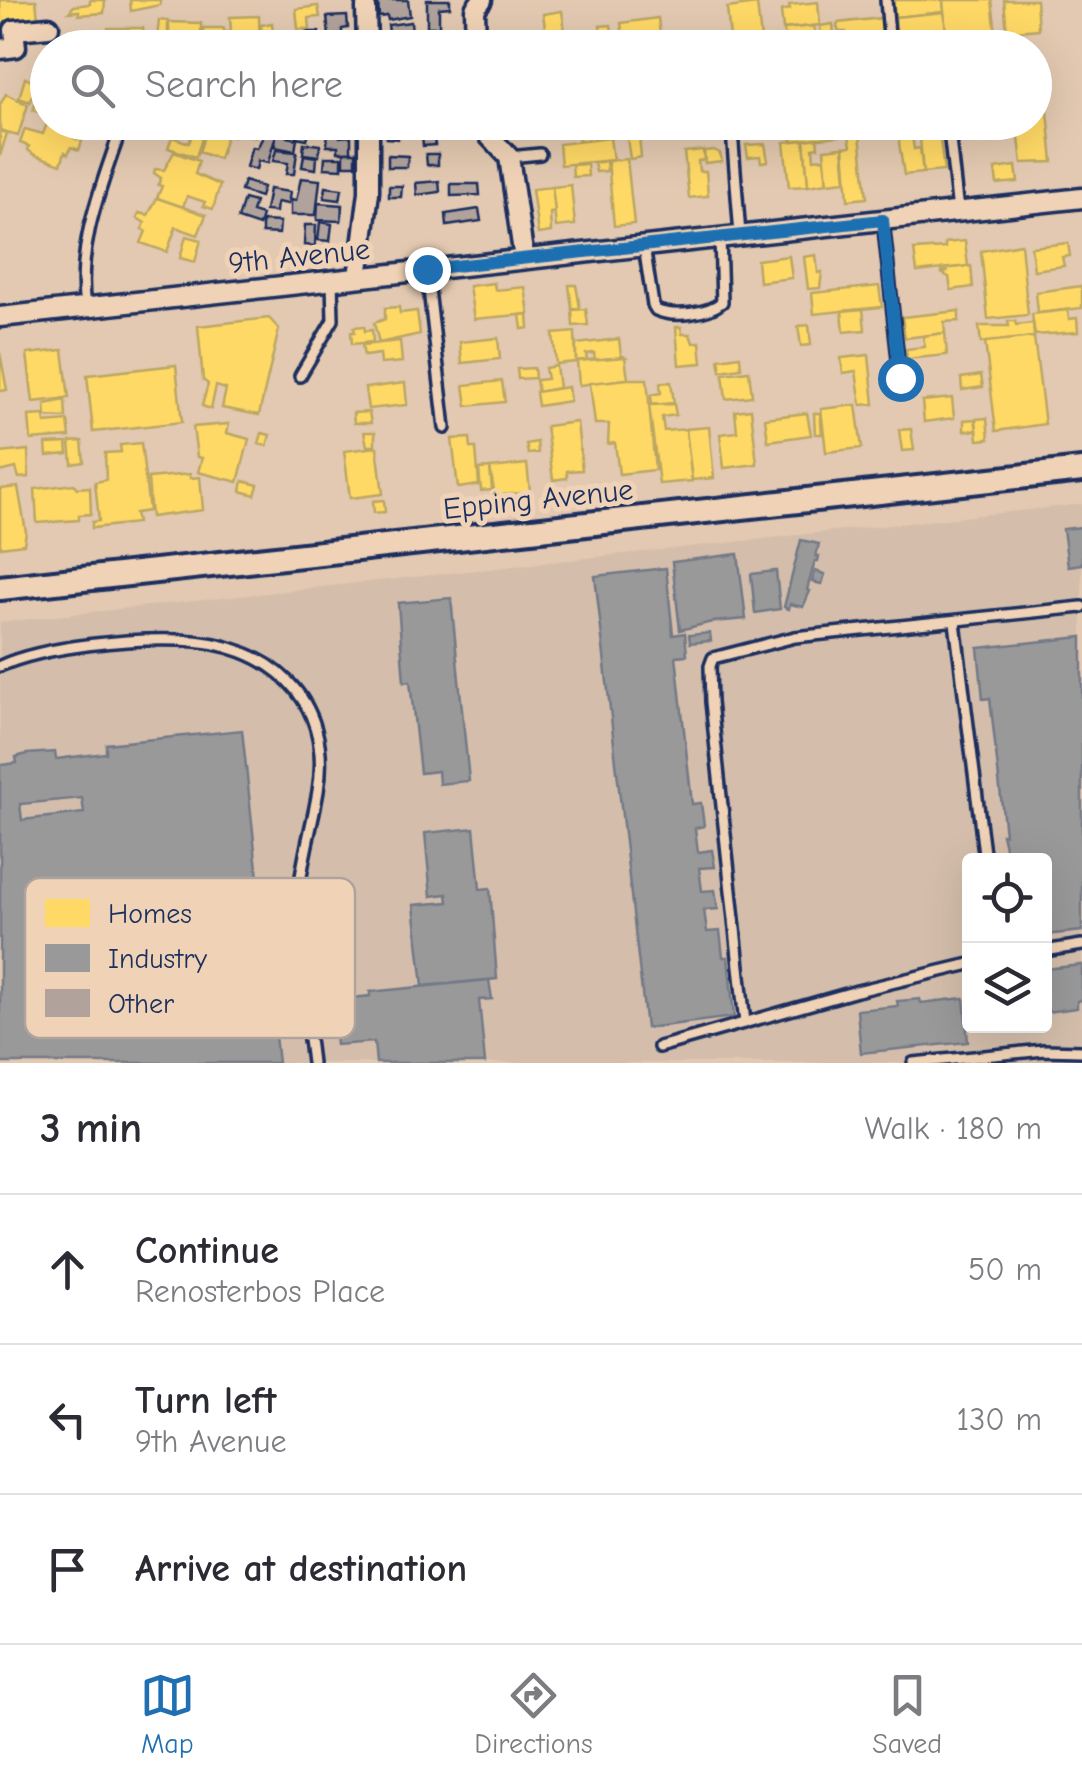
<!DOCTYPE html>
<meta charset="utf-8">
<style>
:root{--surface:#fff;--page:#f7f7f7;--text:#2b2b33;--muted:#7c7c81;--line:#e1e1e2;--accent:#1f6fb2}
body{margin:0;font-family:"Comic Neue",sans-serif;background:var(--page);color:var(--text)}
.controls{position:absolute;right:30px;bottom:30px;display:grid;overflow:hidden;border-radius:10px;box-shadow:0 10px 40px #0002}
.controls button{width:90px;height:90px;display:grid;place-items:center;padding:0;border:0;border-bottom:2px solid var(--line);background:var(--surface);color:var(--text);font:50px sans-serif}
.stop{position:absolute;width:30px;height:30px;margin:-22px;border:8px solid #1f6fb2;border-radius:50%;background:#fff}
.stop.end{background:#1f6fb2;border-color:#fff;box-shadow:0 2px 10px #0008}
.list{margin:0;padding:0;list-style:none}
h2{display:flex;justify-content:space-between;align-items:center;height:130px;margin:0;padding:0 40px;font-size:42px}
h2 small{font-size:32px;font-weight:400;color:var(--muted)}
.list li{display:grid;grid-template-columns:65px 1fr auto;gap:30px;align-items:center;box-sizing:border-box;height:150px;padding:0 40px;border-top:2px solid var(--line)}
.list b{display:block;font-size:38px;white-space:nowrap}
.list p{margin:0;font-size:32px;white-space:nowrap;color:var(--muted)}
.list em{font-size:32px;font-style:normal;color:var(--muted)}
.icon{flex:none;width:55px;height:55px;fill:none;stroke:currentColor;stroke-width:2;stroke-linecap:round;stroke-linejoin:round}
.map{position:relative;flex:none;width:1082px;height:1063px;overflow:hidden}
.search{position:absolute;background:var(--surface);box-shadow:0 10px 40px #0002;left:30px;right:30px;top:30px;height:110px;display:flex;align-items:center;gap:25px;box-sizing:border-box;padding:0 35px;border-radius:55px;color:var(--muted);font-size:38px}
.sheet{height:580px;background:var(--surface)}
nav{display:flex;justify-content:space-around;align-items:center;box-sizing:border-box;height:140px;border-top:2px solid var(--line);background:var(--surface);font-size:28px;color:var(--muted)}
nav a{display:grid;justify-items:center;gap:5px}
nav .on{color:var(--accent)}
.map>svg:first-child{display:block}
.built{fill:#d4beab;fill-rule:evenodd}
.homes{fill:#ffd966;stroke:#bba664;stroke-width:2.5}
.industry{fill:#999;stroke:#737987;stroke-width:2.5;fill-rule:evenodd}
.building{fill:#b1a39c;stroke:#1b2f5e;stroke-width:2.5}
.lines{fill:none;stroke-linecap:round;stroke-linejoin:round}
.service-casing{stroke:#1b2f5e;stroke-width:16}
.minor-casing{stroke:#1b2f5e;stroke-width:25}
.tertiary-casing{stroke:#1b2f5e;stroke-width:30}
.service{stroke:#f0d3b6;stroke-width:9}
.minor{stroke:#f0d3b6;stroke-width:18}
.tertiary{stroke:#f0d3b6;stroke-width:22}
.route{stroke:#1f6fb2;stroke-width:12}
.labels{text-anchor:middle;stroke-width:10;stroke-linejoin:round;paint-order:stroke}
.street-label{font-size:30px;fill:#1b2f5e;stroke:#f0d3b6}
.key{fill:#f0d3b6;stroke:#b0a29c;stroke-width:2.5}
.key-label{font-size:28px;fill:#1b2f5e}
</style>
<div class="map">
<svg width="1082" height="1063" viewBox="0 0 1082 1063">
<rect width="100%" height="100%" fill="#e3c9b1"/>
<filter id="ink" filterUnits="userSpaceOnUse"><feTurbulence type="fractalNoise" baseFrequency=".01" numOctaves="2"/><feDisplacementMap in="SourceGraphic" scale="20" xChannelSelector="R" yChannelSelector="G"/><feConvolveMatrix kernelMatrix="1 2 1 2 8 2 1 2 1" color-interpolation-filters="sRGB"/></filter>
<g filter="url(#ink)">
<path class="built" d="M 1082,504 L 1082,1063 L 0,1063 L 0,622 ZM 970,861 L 1044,861 L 1044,1026 L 970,1026 Z"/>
<g class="homes">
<polygon points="0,0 36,0 38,19 1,24"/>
<polygon points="90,0 105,0 104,13 79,15 79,11 69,12 74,6 90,4"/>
<polygon points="130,0 160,0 160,5 131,11"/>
<polygon points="893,0 943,0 944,12 895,17"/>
<polygon points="943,0 992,0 996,34 963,37 964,48 947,48"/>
<polygon points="1004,0 1036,0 1038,29 1007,32"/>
<polygon points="818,2 820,25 783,29 781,11 790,9 789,5"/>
<polygon points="757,4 762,48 731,48 727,8"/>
<polygon points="318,6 320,17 309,18 310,29 298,29 296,9"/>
<polygon points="562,11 566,38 547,41 543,14"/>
<polygon points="944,12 946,34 897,39 895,17"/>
<polygon points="259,16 260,48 233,48 233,37 225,38 225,32 231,32 230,17"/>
<polygon points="658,18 661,42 624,45 621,23"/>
<polygon points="882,18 884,36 877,37 877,41 848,44 846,32 839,32 837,27 838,23"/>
<polygon points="159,20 168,21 168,48 156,48"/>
<polygon points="169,22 201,23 201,48 169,47"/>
<polygon points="272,23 274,43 262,44 261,25"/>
<polygon points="833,24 835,46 785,46 784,29 814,26 815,35 821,34 820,26"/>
<polygon points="611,25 614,47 602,48 600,26"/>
<polygon points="108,28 143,28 144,37 155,39 155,48 135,48 136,42 108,40"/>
<polygon points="203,28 224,28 224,48 212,48 212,38 204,38"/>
<polygon points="542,31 544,48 506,48 505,41 512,40 512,35"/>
<polygon points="723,35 725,48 674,48 673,41 703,38 705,46 709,45 708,36"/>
<polygon points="566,39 567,48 545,48 544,42"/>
<polygon points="1034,69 1042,69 1045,89 1034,90"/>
<polygon points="25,78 36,82 30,102 19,98"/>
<polygon points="6,94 28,105 18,136 0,130 0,105"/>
<polygon points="35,103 48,107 48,116 33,110"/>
<polygon points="1048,112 1053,162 1022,163 1017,122 1034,122 1034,113"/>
<polygon points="48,121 76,122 74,138 82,141 79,150 71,147 68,154 65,152 61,164 35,155 28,150 29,146 20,143 25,129 43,134"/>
<polygon points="215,122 236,126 233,137 223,133 222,136 226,137 219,159 199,152 206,130 211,132"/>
<polygon points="245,122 269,122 268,129 257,128 256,137 246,135"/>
<polygon points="626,122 627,136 579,141 578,132 552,135 551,124"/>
<polygon points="789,122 837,125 840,136 792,141"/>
<polygon points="856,122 887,122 888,131 857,134"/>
<polygon points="895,122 916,122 917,126 896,129"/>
<polygon points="930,124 939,132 944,171 923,173 919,125"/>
<polygon points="920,127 920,135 912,136 914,149 920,148 923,173 904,175 899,143 901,129"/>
<polygon points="0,131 7,133 0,156"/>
<polygon points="193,132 203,136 196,157 168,148 172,137 189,143"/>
<polygon points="860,134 867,198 848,200 844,147 851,146 849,135"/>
<polygon points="639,136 641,157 630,159 627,138"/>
<polygon points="610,138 613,160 561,165 559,144"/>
<polygon points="817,138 818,147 813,148 814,159 824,158 827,183 808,186 804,140"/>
<polygon points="804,140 808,186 789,187 784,142"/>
<polygon points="765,144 768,161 761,162 760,156 748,157 746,145"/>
<polygon points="843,147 846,181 827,183 824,149"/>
<polygon points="703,150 704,160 698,161 699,171 706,171 708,196 689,198 684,152"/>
<polygon points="714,150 720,153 722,161 705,163 704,151"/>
<polygon points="174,152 199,161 195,174 220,185 213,209 203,206 205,202 187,196 183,207 157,198 162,186 158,185 161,178 154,173 155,169 164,170"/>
<polygon points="627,159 634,224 614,226 608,161"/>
<polygon points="606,161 607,171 596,172 594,163"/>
<polygon points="587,164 588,176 573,177 572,165"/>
<polygon points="1016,166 1018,182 997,184 995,169"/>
<polygon points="571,185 575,225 556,227 552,187"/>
<polygon points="552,187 555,212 550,213 551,232 538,234 532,189"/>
<polygon points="157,198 206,215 198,235 176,227 167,252 141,243 146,231 142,229 145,223 137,218 139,213 148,215"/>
<polygon points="186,236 201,240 195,262 180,258"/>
<polygon points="965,241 968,266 917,272 914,250 945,248 945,243"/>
<polygon points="1068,243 1070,256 1062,257 1064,266 1034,270 1031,247"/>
<polygon points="1021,244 1028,315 988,319 981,251"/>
<polygon points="816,255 818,273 822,272 820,288 808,289 804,257"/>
<polygon points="789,256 792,278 759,282 757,260"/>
<polygon points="971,266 973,287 951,290 949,277 943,274 949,271 942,272 942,269"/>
<polygon points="494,283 495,290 525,287 529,314 474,319 469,286"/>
<polygon points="569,285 576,285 580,308 572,309"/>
<polygon points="879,286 882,307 814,314 812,293"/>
<polygon points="1082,286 1082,308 1038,313 1036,292"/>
<polygon points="399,307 400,313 417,311 420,334 379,343 374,323 385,319 385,308"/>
<polygon points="586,309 588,325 573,326 572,310"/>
<polygon points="863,309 865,330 844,332 842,311"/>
<polygon points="1068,310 1069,319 1077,318 1078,332 1035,335 1032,314"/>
<polygon points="959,311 959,321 944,322 945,333 905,338 902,317"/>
<polygon points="528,314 529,328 522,329 520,315"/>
<polygon points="269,318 279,329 259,415 222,408 226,389 216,386 211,409 202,406 208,384 203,380 198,326"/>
<polygon points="1008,321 1015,321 1016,325 1033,323 1034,337 981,343 979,326 1009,326"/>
<polygon points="809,325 811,345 801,346 798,326"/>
<polygon points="364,326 365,331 372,330 373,342 352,344 351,332 355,332 354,327"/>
<polygon points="676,327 681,327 682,334 690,334 693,343 700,342 702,363 679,365"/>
<polygon points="575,332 576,362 556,364 553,334"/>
<polygon points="945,333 947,355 907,359 906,349 925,347 923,336"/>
<polygon points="1034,337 1045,424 996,431 985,342"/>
<polygon points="498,338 500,359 462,363 460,342"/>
<polygon points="619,339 621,355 625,357 595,360 594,353 586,354 587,360 576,361 576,344"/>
<polygon points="400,341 402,362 381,364 380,354 364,356 362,345"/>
<polygon points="63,350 69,398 33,402 27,354"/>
<polygon points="0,353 7,390 0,391"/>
<polygon points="869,355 874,404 861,405 856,371 843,373 841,358"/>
<polygon points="740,356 741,368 721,371 719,359"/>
<polygon points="625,357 628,379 579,385 577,361"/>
<polygon points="176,365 182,422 93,432 87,375"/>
<polygon points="556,366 559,388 538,392 536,380 547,379 545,368"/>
<polygon points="534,368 535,378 518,379 517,369"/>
<polygon points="749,371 752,396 726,399 723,374"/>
<polygon points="981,375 983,387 962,390 961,378"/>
<polygon points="628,379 647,379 655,470 619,474 615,443 608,444 609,424 595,424 590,383"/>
<polygon points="502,381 505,402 467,406 464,385"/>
<polygon points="671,382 674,403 652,405 651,395 661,393 660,383"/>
<polygon points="405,383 407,405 368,409 365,388"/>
<polygon points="568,387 570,401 538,406 536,392"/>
<polygon points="952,398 954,418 924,422 922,401"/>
<polygon points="65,400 66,418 46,417 45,404"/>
<polygon points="674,404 676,415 662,417 664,431 686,429 692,481 659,484 649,405"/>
<polygon points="856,405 862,448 826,452 821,409"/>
<polygon points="751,409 757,464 724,468 720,434 737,432 735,411"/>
<polygon points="369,412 371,423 354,423 353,413"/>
<polygon points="807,413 811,435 768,441 765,418"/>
<polygon points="814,413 820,413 822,434 815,434"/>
<polygon points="44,415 45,423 68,421 70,437 31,440 29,416"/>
<polygon points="987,418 989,439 978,440 976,419"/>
<polygon points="975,419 977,430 964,431 964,420"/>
<polygon points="577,422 582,470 567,471 567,478 553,480 546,426"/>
<polygon points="229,424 227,433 249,439 238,482 198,472 202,458 197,457 193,427"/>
<polygon points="709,427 714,478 692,480 686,429"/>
<polygon points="911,429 914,450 902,451 899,430"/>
<polygon points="364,432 375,432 375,446 367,446"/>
<polygon points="262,433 270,435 267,446 259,444"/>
<polygon points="470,438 471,448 476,448 479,485 458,488 452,439"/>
<polygon points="82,441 84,462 72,464 70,442"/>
<polygon points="537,442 538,453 528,454 526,444"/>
<polygon points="67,443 68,454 47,456 46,444"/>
<polygon points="141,443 149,511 135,513 137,523 92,528 92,522 99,521 95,482 106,480 105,453 121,452 120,445"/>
<polygon points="377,447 383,494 350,498 344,451"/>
<polygon points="28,450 29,477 19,478 16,468 0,472 0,453"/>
<polygon points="527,464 530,492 495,496 490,468"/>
<polygon points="490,468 492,490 481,491 479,469"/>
<polygon points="190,474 190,478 200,477 203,510 151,517 148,478"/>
<polygon points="243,481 258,485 255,495 241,491"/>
<polygon points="74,484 77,488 90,487 91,514 79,515 79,520 37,523 35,489"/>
<polygon points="18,487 26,532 24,544 0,547 0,489"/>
<polygon points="384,500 385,512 374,513 373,501"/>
</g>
<g class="industry">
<polygon points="1082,527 1082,564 1068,566 1063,529"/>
<polygon points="801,540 819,544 816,556 819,556 818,561 815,561 807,590 810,591 803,607 790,604 789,609 784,607"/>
<polygon points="738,554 746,619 712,622 680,630 672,562"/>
<polygon points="666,568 673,635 685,633 687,655 676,656 692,804 701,803 704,826 695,828 698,852 712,850 715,867 699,868 702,891 715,890 718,909 704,910 707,932 720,931 723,957 728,957 734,1017 646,1028 595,576"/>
<polygon points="776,571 780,609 755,613 751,574"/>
<polygon points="815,571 825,574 822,584 812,582"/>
<polygon points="451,598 469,781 439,784 438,771 420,773 410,681 404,682 398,603"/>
<polygon points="710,633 711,641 690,643 689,635"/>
<polygon points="1082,637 1082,931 1044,935 1044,861 1007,861 1006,852 1003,852 1005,847 1002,834 1005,834 990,698 983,699 978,648"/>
<path d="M 242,730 L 278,1063 L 0,1063 L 0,765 L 17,763 L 16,757 L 27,754 L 55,752 L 56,759 L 106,753 L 106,744 ZM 82,798 L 84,813 L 22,820 L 20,804 Z"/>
<polygon points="474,828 480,889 490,888 497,979 423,986 414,905 448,902 447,894 431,896 425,833"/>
<polygon points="1082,965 1082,1000 1077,1001 1077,1008 1046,1012 1044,969"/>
<polygon points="489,980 492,999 479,1000 485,1063 376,1063 374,1042 336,1045 332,1000 370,996 370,992"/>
<polygon points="964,998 968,1042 861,1053 857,1010 898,1006 897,1001 920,999 921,1003"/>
</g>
<g class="building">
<polygon points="378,0 408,0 410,16 388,20 387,16 379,17"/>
<polygon points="427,0 450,0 450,7 439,8 439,27 427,27"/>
<polygon points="347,16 348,28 342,29 342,35 329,36 327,17"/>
<polygon points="411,22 412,33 402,35 403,45 391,47 388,25"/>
<polygon points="306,32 319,32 319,48 307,48"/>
<polygon points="338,37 357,37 357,48 337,48"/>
<polygon points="277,122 289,122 287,137 297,139 295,151 275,147"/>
<polygon points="299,122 320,122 319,126 311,123 310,126 318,128 310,129 307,139 296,137"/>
<polygon points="432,123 435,145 423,146 421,125"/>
<polygon points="328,125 340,126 340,137 351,136 351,152 338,152 338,146 327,146"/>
<polygon points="386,127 398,127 398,139 386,138"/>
<polygon points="456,127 457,138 445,139 445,128"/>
<polygon points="265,133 276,135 268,163 258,161 256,170 246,167 252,147 257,148"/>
<polygon points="304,143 320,145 319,156 303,154"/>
<polygon points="276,150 297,152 294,174 286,174 288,163 273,161"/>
<rect x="344" y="152" width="12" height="13"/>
<polygon points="426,154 438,154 438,165 427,165"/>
<polygon points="304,155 317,157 316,169 302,167"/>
<polygon points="388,155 408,156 407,167 388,167"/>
<polygon points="325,157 342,157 342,169 324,168"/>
<polygon points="301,178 320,180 316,215 291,215 291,200 296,201"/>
<polygon points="244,181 263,187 260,197 241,191"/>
<polygon points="439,181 440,192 417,195 416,183"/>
<polygon points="451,184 479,184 480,195 451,196"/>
<polygon points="389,186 402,186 401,197 389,197"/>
<polygon points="326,187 342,189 340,200 324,198"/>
<polygon points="269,189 290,192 288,204 277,202 276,212 265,211"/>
<polygon points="244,199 255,202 252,212 262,215 259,226 238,219"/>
<polygon points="318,203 342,205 341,221 317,220"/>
<polygon points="479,209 481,221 447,226 446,214"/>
<polygon points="262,221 280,222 279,234 262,233"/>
<polygon points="320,222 332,224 330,241 318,240"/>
<polygon points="305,225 316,225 315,246 304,245"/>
</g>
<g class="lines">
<g class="service-casing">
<g id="service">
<polyline points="886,0 890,48"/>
<polyline points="948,122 958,211"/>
<polyline points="732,131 740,235"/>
<polyline points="509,157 540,154"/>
<polyline points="883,220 900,378"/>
<path d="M 644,246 L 653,305 L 656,310 C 673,318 708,314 722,302 L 720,237"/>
<polyline points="427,272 445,428"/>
<path d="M 85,307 C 76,242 103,184 123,122"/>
<polyline points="300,376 333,320 332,280"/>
<polyline points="955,622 985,861"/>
<path d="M 0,666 C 45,646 131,638 180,640 C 268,643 334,697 318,791 C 312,828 300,865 298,903 C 295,956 306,1011 312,1063"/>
<polyline points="1044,951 1082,945"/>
<polyline points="745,1023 711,702 710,666 713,658 795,637 1082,607"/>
<polyline points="659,1047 857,991 970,964"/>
<polyline points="913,1063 1044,1050 1082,1051"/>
</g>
</g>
<g class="minor-casing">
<g id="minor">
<polyline points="366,8 367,48"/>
<polyline points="476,48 475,9 482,0"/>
<polyline points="0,49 16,47 14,30 49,27"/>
<polyline points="483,122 490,137 509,157 524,259"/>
<polyline points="358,277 369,192 369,122"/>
<polyline points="0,317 1082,198"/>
</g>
</g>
<g class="tertiary-casing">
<polyline id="tertiary" points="0,588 1082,470"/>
</g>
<use href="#service" class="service"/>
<use href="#minor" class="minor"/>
<use href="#tertiary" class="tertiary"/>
</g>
</g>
<g class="lines" filter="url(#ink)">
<polyline class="route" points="427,269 883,220 900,378"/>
</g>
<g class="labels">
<g class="street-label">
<text transform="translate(299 256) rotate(-6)" y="10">9th Avenue</text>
<text transform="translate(538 499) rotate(-6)" y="10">Epping Avenue</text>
</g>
</g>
<rect x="25" y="878" width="330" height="160" rx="15" class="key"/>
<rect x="45" y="899" width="45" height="28" fill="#ffd966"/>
<rect x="45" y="944" width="45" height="28" fill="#999"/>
<rect x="45" y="989" width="45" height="28" fill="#b1a39c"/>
<g class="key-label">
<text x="108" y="923">Homes</text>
<text x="108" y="968">Industry</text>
<text x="108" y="1013">Other</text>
</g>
</svg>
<div class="controls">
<button><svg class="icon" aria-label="locate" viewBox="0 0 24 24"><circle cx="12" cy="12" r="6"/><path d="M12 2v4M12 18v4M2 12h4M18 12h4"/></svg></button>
<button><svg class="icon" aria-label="layers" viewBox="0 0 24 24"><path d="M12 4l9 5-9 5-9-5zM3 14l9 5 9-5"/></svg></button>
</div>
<div class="stop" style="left:900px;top:378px"></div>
<div class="stop end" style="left:427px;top:269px"></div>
<div class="search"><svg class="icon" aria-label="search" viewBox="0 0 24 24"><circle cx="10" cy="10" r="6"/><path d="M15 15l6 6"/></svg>Search here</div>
</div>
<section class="sheet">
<h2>3 min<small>Walk · 180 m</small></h2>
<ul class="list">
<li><svg class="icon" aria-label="ahead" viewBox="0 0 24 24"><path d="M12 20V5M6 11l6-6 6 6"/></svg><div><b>Continue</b><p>Renosterbos Place</p></div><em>50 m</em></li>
<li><svg class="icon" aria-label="left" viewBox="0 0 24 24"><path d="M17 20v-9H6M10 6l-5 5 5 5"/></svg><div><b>Turn left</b><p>9th Avenue</p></div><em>130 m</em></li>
<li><svg class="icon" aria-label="arrive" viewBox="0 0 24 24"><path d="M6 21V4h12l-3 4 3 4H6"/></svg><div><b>Arrive at destination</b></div></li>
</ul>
</section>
<nav>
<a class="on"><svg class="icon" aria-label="map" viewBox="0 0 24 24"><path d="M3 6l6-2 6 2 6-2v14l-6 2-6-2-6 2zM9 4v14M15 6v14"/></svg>Map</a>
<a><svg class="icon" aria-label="directions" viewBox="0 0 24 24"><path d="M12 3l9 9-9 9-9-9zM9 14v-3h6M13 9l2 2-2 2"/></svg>Directions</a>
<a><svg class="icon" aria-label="saved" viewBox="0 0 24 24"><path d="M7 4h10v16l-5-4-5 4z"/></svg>Saved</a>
</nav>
